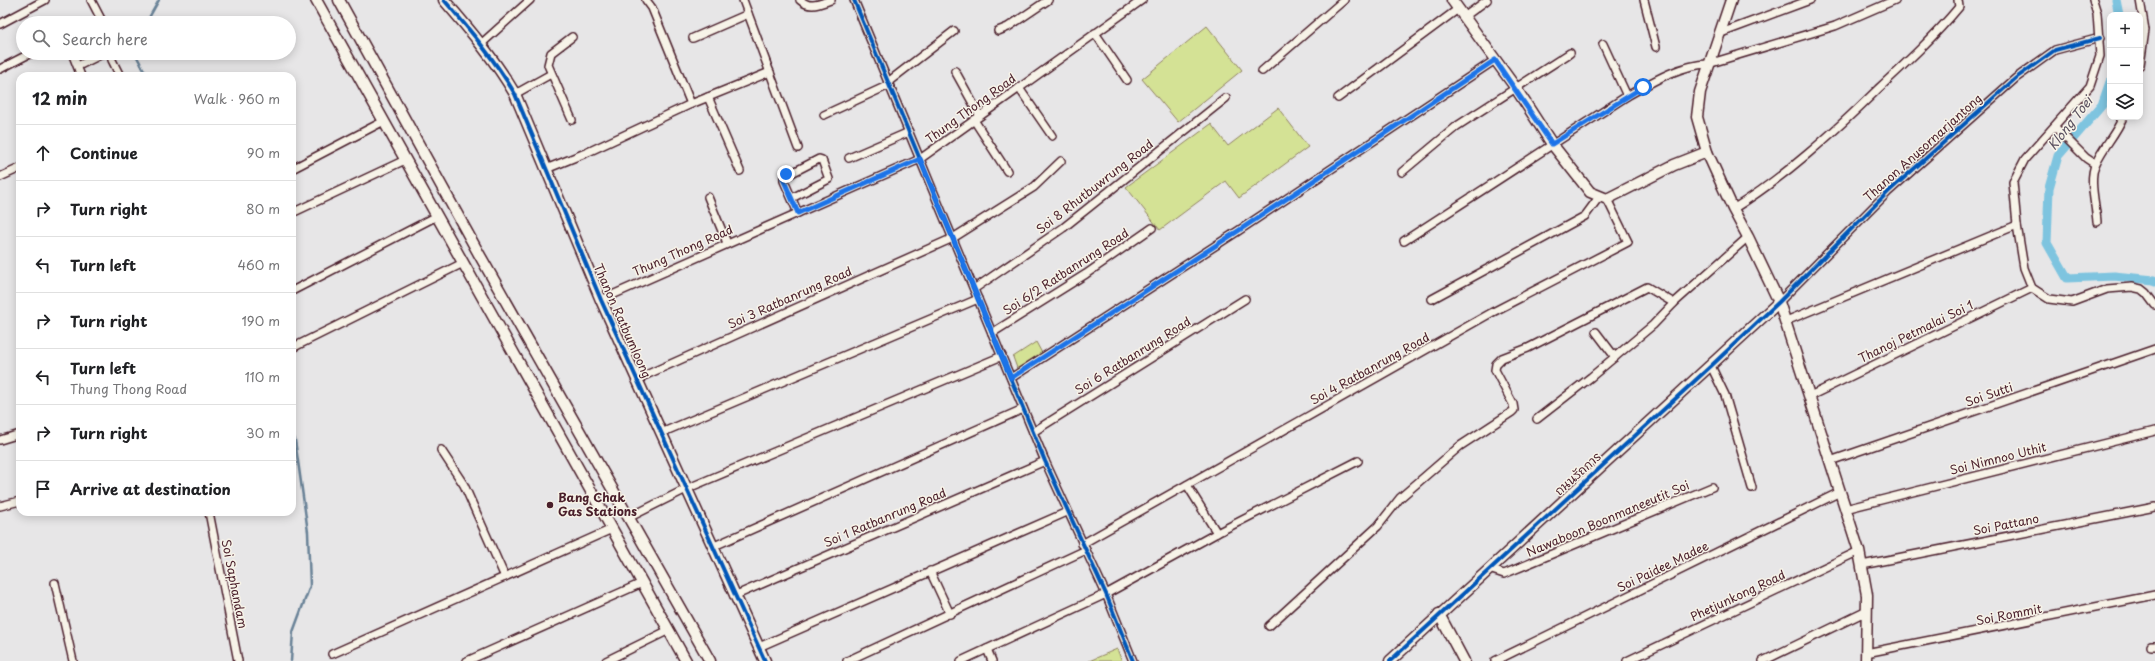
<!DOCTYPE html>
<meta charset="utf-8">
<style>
:root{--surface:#fff;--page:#f2f2f2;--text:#202124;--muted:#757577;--line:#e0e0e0}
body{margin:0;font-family:"Playpen Sans","Playpen Sans Thai",sans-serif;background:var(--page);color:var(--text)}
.controls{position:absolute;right:12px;top:12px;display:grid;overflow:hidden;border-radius:8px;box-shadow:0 2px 10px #0003}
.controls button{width:36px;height:36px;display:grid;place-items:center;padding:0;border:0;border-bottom:1px solid var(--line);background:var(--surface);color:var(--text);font:20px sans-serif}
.stop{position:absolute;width:12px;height:12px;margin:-9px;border:3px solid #1a73e8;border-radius:50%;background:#fff}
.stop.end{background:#1a73e8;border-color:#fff;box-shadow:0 1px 4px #0008}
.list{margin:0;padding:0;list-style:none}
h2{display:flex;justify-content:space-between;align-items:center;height:52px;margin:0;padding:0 16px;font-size:17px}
h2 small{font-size:13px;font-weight:400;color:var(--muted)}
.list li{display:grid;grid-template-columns:26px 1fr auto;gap:12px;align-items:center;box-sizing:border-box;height:56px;padding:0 16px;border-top:1px solid var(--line)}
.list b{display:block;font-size:15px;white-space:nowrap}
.list p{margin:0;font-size:13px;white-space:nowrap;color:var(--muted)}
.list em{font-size:13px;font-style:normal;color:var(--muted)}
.icon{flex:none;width:22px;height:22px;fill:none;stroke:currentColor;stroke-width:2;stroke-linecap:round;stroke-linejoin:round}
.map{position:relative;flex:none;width:2155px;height:661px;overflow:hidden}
.search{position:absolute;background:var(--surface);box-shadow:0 2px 10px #0003;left:16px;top:16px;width:280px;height:44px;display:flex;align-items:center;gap:10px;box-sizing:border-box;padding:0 14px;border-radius:22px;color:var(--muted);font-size:15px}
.panel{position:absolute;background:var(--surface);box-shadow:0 2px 10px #0003;left:16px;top:72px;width:280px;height:444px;border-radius:12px}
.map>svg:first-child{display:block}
.green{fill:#d4e295;stroke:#8f8060}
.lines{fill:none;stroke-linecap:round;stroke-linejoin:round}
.stream{stroke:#698297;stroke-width:2.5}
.canal{stroke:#7ec4df;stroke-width:9}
.street-casing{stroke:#4a1f2b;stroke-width:10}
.secondary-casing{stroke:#4a1f2b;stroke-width:13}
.street{stroke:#f7f3e8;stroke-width:7}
.secondary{stroke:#f7f3e8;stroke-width:10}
.cycleway-casing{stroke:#f7f3e8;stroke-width:6}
.cycleway{stroke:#0057b8;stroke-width:4}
.route{stroke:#1a73e8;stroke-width:5}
.poi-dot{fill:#4a1f2b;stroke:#f7f3e8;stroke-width:1.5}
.labels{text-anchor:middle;stroke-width:3;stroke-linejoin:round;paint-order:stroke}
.street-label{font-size:12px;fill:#4a1f2b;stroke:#f7f3e8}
.poi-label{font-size:12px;font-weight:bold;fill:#4a1f2b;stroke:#f7f3e8;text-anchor:start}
.water-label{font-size:13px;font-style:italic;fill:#5a5161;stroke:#f7f3e8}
</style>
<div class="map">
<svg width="2155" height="661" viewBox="0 0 2155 661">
<rect width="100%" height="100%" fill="#e7e6e7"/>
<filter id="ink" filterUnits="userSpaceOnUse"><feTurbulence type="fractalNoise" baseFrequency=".025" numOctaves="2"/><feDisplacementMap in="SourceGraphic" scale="8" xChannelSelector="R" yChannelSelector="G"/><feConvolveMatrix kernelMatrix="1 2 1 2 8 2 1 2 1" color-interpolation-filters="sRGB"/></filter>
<g filter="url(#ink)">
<g class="green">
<polygon points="1207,26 1242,70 1178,122 1142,79"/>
<polygon points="1278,108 1308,147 1239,198 1226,181 1160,230 1126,187 1211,124 1228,146"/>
<polygon points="1036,342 1043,355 1018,371 1013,357"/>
<polygon points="1117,649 1122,661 1089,661"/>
</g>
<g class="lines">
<g class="stream">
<polyline points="146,23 159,0"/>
<polyline points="135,53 147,76"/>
<polyline points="291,661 293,632 310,586 308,532 295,440 292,433"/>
</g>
<g class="canal">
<polyline points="2116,0 2119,15"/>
<polyline points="2110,82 2102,105 2058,156 2049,188 2047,243 2067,278 2114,276 2154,280 2155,282"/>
</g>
<g class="street-casing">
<g id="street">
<polyline points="91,0 103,23"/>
<polyline points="646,0 652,8 691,104"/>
<polyline points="743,0 798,148"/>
<path d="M 800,0 C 810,9 819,4 831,0"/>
<polyline points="854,0 1045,461 1106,594 1133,661"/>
<polyline points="1644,0 1656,47"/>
<polyline points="2093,0 2097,13 2100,56 2090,86 2025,159 2013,182 2017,225 2024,268 2032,288 2049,299 2072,302 2107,289 2132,287 2141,289 2146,293 2155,305"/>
<polyline points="1464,17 1487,0"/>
<polyline points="0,24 45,0"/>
<polyline points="998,31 1008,27 1048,0"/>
<polyline points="1095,33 1127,80"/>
<polyline points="1721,33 1810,0"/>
<polyline points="693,38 748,14"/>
<polyline points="481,44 530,0"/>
<polyline points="72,53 81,76"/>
<polyline points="111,53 112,60 120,76"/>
<polyline points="2140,65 2145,30 2140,0"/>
<polyline points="78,66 104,53"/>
<polyline points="0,69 31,53"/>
<polyline points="955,71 980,116"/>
<polyline points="1262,71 1344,0"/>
<polyline points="888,82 954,31"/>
<polyline points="1019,88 1052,136"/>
<polyline points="515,94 551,74"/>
<path d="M 1627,96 C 1652,82 1679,65 1708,64 L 1835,26 L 1895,0"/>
<polyline points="708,97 740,171"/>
<polyline points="1338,98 1458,9"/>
<polyline points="824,115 889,85"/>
<polyline points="572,120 548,65 551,53 572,37"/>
<polyline points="974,120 1007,171"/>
<polyline points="2055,127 2086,158 2095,164"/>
<polyline points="849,158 909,132"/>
<polyline points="292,169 384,121"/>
<polyline points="546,169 588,152 691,104 770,72"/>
<polyline points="1402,172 1457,126 1570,53"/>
<polyline points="0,177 20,168"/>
<polyline points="708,197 727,243"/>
<polyline points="792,198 829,179 822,160 819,159 784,177 784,181 798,213"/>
<path d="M 1733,209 C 1786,176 1833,133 1878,89 C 1906,63 1934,37 1959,7 L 1958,0"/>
<polyline points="292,213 405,160"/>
<path d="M 2097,222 C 2096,205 2088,179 2096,163 C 2103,147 2116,134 2123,117"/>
<polyline points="1404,241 1627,96 1603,44"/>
<polyline points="974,289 1063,228 1226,98"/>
<polyline points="292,291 437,216"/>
<polyline points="1432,299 1585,216 1599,197"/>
<polyline points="601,300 920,159 1142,0"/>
<polyline points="1779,302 1888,192 2016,78 2055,50 2100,38"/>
<polyline points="1786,321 2017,225"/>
<polyline points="1596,332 1615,357"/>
<polyline points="992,333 1086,274 1152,228"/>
<polyline points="292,348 463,263"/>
<polyline points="1711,366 1725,395 1752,488"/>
<polyline points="1011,378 1238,231 1495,60"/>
<polyline points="637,379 953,238 1034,187 1061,161"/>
<polyline points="1810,396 2032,288"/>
<polyline points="1537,419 1591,377 1653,325 1674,303 1748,237"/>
<polyline points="1033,432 1245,299"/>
<polyline points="661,433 978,299"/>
<polyline points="0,440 20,434"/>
<polyline points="441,450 464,485 505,577"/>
<polyline points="1830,461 2155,349"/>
<polyline points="1187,485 1217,533"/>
<polyline points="0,506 20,501"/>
<polyline points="1845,509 2155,431"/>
<polyline points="209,512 238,661"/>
<polyline points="630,517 686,489 1002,356"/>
<polyline points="1082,544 1491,313 1628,242 1607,199"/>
<polyline points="712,547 1023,409"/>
<polyline points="1862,565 2155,507"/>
<polyline points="1489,569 1504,574 1712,487"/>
<polyline points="930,571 950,614"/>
<polyline points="55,583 73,661"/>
<polyline points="734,596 1045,461"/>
<polyline points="1269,626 1378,526 1400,498 1460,446 1512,412 1514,410 1513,404 1495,370 1496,364 1502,358 1528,348 1647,287 1674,303"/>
<polyline points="2151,646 2155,646"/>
<polyline points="759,647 1067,512"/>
<polyline points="987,649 992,661"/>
<polyline points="1866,653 2155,595"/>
<polyline points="332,654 612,529"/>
<polyline points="467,661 642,583"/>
<polyline points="606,661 669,630"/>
<polyline points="847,661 1086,550"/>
<polyline points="961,661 1106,594 1217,533 1358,461"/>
<polyline points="1495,661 1840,492"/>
<polyline points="1627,661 1859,551"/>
<polyline points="1763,661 1867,611"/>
</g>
</g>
<g class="secondary-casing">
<g id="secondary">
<polyline points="316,0 686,661"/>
<polyline points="339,0 479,254 710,661"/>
<path d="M 444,0 C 470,30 495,60 515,94 L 601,300 L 765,661"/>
<polyline points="1452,0 1515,87 1552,144 1590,192 1607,199 1674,165 1707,152"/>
<polyline points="1731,0 1700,92 1697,117 1707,152 1733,209 1748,237 1779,302 1859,551 1867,595 1866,661"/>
<polyline points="1439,614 1464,661"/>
<polyline points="1390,661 1779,302"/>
</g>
</g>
<use href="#street" class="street"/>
<use href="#secondary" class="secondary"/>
<g class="cycleway-casing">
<g id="cycleway">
<path d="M 444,0 C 470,30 495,60 515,94 L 601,300 L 765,661"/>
<polyline points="854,0 1045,461 1106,594 1133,661"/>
<polyline points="1390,661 1711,366 1779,302 1888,192 2016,78 2055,50 2100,38"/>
</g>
</g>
<use href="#cycleway" class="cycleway"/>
</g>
</g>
<g class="lines" filter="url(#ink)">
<polyline class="route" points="786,174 783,178 784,181 798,213 920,159 1011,378 1238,231 1495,60 1552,144 1643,87"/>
</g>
<circle class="poi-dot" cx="550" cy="505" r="4"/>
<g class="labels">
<g class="street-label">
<text transform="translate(971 109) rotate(-36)" y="4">Thung Thong Road</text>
<text transform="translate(1923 148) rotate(-42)" y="4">Thanon Anusornarjantong</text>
<text transform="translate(1095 187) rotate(-38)" y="4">Soi 8 Rhutbuwrung Road</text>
<text transform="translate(683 251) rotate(-24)" y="4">Thung Thong Road</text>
<text transform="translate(1066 272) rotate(-33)" y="4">Soi 6/2 Ratbanrung Road</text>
<text transform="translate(790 298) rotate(-24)" y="4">Soi 3 Ratbanrung Road</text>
<text transform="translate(622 321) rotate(66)" y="4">Thanon Ratbumloong</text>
<text transform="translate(1916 332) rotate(-26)" y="4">Thanoj Petmalai Soi 1</text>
<text transform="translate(1133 356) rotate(-32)" y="4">Soi 6 Ratbanrung Road</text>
<text transform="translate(1370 369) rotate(-29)" y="4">Soi 4 Ratbanrung Road</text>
<text transform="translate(1989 395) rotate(-19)" y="4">Soi Sutti</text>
<text transform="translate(1998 459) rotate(-14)" y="4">Soi Nimnoo Uthit</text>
<text transform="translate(1578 474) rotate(-42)" y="4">ถนนรัถการ</text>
<text transform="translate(885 518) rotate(-23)" y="4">Soi 1 Ratbanrung Road</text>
<text transform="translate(1608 519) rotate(-23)" y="4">Nawaboon Boonmaneeutit Soi</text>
<text transform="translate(2006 525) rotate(-11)" y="4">Soi Pattano</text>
<text transform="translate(1663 567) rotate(-26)" y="4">Soi Paidee Madee</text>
<text transform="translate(234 584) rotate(79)" y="4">Soi Saphandam</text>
<text transform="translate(1738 596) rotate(-25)" y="4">Phetjunkong Road</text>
<text transform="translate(2009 615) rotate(-11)" y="4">Soi Rommit</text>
</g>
<g class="poi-label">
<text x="558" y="502">Bang Chak<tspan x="558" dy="14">Gas Stations</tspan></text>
</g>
<g class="water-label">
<text transform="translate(2070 123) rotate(-52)" y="5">Klong Toei</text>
</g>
</g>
</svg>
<div class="controls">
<button>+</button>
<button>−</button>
<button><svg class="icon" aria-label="layers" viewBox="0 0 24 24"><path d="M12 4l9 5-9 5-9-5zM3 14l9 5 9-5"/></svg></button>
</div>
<div class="stop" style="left:1643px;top:87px"></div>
<div class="stop end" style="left:786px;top:174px"></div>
<div class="search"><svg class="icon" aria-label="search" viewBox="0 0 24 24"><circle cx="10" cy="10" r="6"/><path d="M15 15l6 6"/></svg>Search here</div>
<section class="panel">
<h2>12 min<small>Walk · 960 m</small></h2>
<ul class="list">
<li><svg class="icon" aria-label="ahead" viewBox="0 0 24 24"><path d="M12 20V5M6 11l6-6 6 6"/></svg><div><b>Continue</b></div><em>90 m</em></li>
<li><svg class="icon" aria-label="right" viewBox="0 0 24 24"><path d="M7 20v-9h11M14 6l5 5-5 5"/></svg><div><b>Turn right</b></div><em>80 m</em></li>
<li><svg class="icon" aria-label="left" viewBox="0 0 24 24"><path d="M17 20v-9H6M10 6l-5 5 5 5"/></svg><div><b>Turn left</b></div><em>460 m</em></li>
<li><svg class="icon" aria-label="right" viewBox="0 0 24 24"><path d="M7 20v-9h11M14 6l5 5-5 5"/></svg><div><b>Turn right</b></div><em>190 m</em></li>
<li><svg class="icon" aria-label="left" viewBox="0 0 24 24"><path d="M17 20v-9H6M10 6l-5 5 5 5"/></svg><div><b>Turn left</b><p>Thung Thong Road</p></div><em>110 m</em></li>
<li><svg class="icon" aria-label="right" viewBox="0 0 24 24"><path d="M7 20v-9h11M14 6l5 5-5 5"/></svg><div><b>Turn right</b></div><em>30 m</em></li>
<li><svg class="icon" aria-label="arrive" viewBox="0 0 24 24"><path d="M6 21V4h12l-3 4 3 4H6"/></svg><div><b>Arrive at destination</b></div></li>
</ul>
</section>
</div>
